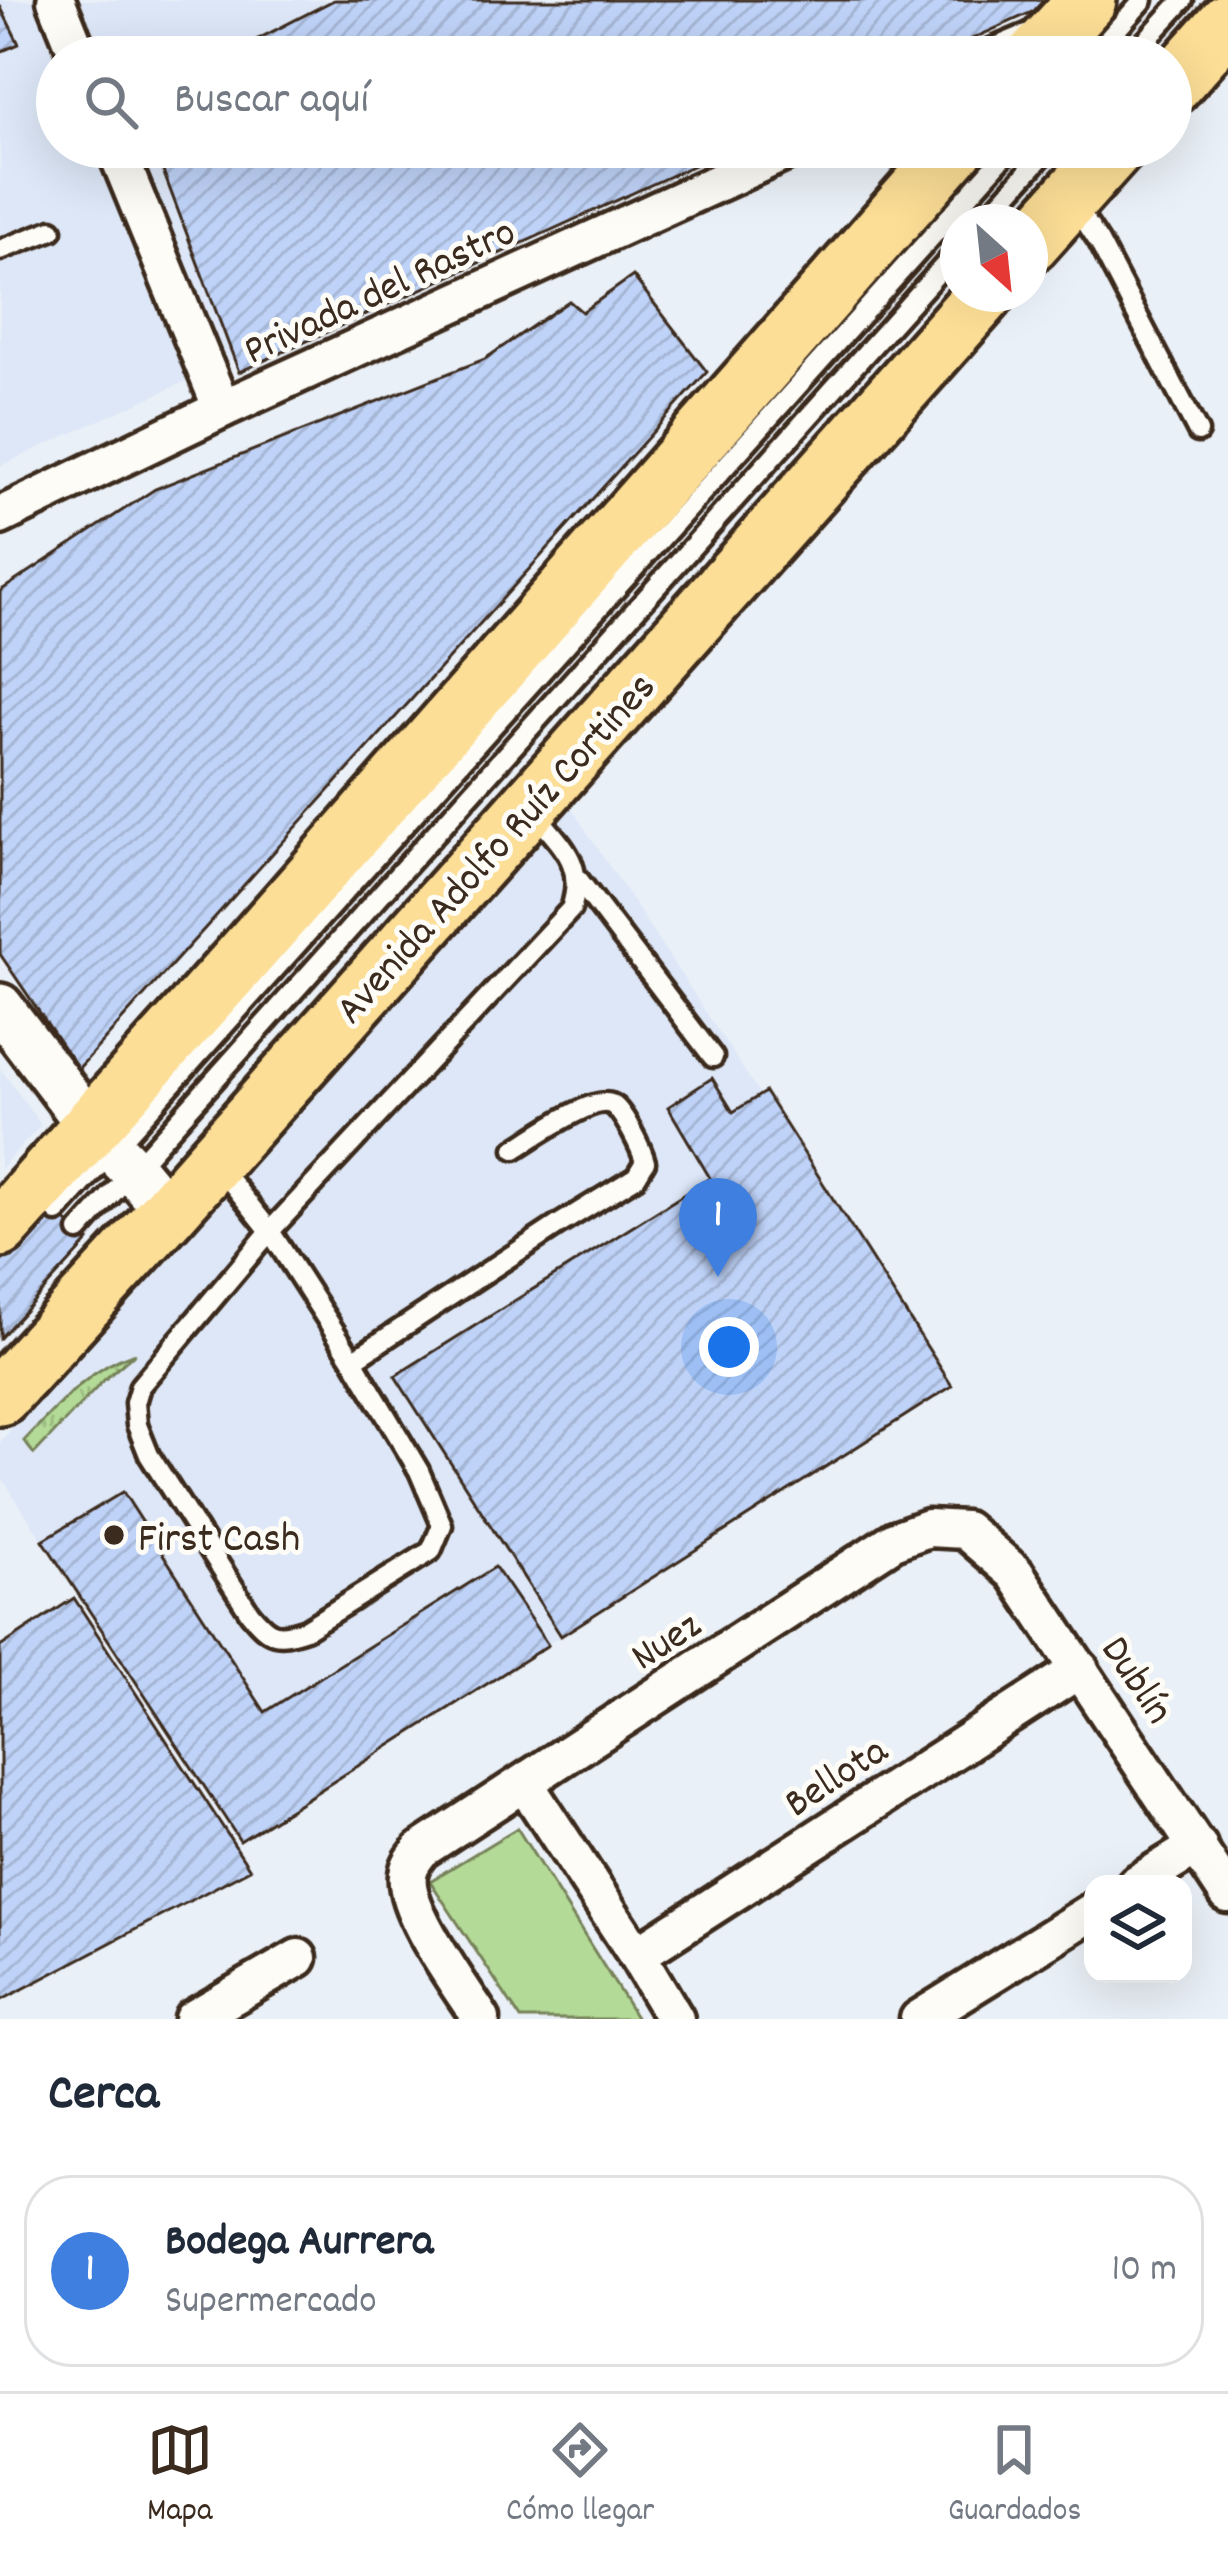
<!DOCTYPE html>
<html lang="es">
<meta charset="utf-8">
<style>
:root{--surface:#fff;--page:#f2f2f3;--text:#1f2937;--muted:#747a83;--line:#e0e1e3;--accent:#3b2a1e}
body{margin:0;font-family:Dekko,sans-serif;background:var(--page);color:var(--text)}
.controls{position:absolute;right:36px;bottom:36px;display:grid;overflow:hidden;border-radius:24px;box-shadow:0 12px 48px #0002}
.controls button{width:108px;height:108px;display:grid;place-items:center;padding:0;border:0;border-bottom:3px solid var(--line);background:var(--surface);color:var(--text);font:60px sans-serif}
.compass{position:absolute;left:940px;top:204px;width:108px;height:108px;border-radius:50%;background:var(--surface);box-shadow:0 12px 48px #0002;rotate:153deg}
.you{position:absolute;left:729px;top:1347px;width:42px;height:42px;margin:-30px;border:9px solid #fff;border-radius:50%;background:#1a73e8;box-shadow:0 0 0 18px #1a73e833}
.badge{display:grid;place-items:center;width:78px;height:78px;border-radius:50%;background:var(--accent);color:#fff;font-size:39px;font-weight:700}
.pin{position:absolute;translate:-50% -99px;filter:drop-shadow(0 3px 6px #0008)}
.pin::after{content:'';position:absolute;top:63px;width:42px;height:36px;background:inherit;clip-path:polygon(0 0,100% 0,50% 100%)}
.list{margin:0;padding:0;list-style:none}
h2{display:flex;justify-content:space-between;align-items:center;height:156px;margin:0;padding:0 48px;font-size:51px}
h2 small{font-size:39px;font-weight:400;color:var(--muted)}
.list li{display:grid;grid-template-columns:78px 1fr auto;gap:36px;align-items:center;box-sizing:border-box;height:192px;margin:0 24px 24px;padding:0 24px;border:3px solid var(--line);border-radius:48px}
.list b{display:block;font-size:45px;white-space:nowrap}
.list p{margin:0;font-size:39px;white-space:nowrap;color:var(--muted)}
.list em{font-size:39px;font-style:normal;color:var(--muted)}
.icon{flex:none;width:66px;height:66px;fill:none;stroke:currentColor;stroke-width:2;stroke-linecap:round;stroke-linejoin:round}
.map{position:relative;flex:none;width:1228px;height:2019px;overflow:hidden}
.search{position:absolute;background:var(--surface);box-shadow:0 12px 48px #0002;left:36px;right:36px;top:36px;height:132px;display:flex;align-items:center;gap:30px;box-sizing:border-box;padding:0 42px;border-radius:66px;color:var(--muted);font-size:45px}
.sheet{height:372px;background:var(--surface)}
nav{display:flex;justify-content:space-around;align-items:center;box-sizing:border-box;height:168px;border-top:3px solid var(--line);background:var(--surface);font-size:33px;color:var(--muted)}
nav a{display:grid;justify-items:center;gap:6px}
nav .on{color:var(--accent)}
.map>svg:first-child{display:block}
.built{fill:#dde7f7}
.grass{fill:url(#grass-tufts);stroke:#77825a;stroke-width:3}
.park{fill:#b3da96;stroke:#77825a;stroke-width:3}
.building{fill:url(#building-hatch);stroke:#3b2a1e;stroke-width:3}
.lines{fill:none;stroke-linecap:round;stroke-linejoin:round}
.service-casing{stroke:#3b2a1e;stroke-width:27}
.minor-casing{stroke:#3b2a1e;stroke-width:45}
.tertiary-casing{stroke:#3b2a1e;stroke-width:54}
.primary-casing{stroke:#3b2a1e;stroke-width:66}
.service{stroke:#fdfcf7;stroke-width:18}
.minor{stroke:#fdfcf7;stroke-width:36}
.tertiary{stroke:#fdfcf7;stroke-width:45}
.primary{stroke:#fcde96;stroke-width:57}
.poi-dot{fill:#3b2a1e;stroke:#fdfcf7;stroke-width:4.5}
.labels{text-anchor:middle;stroke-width:10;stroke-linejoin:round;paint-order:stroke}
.street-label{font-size:42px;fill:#3b2a1e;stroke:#fdfcf7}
.poi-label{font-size:42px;fill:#3b2a1e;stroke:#fdfcf7;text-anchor:start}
</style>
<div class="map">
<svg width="1228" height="2019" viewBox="0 0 1228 2019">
<defs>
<pattern id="grass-tufts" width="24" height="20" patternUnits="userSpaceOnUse" patternTransform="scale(3)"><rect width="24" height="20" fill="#b3da96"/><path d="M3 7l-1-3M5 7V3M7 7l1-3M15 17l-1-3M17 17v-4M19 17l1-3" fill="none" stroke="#9bbb81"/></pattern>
<pattern id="building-hatch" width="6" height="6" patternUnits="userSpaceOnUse" patternTransform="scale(3)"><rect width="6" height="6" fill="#bfd3f8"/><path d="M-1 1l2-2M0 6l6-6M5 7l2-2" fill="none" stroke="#a5b5d4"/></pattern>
</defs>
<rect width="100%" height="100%" fill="#eaf0f7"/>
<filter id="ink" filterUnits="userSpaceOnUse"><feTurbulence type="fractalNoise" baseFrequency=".00833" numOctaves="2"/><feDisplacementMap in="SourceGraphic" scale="24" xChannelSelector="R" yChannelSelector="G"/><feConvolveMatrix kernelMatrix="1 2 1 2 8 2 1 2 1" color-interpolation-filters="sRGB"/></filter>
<g filter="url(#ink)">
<g class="built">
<polygon points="0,0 1018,0 894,57 57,57 57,147 697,147 0,466"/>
<polygon points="562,794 952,1386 240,1841 0,1475 0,1442"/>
<polygon points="0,1068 41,1125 0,1169"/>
</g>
<path class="grass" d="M 135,1353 L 104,1380 L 34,1454 L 24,1441 C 57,1406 89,1368 135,1353 Z"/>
<polygon class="park" points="517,1828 637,2019 521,2019 430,1881"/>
<g class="building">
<polygon points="334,0 1044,0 1034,11 932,57 223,57"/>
<polygon points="0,6 19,44 0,52"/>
<polygon points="154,147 734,147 239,372"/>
<polygon points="633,276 707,372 78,1069 0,954 0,591 155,489 485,359 569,301 582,312"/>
<polygon points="712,1078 733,1112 765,1092 952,1386 561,1636 395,1376 710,1178 668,1107"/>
<polygon points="51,1207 89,1241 0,1338 0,1263"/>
<polygon points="123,1492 265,1712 495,1567 548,1645 240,1841 43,1540"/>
<polygon points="74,1598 250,1869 0,2001 0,1647"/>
</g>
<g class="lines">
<g class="service-casing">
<g id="service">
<polyline points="1092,57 1143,0"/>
<polyline points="1131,57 1183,0"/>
<polyline points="1073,202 1099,242 1198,432"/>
<polyline points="983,222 1050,147"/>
<polyline points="0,250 52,230"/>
<polyline points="578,879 713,1057"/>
<path d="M 220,1168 L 270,1231 L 140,1386 L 135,1403 L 137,1425 L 149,1455 L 250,1613 C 270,1637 276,1639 306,1629 L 431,1551 L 442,1525 L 419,1471 L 353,1360 L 270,1231 L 571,909 C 587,861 559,845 532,809"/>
<polyline points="57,1212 1012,147"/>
<polyline points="79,1231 958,250"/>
<path d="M 353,1360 L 558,1225 L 636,1177 L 645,1162 C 642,1150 622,1108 611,1104 C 592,1096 533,1138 515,1149"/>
</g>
</g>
<g class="minor-casing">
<g id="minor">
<polyline points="56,0 79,57"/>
<polyline points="995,57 1050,34"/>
<polyline points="115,147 222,409"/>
<polyline points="0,516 222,409 796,147"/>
<polyline points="525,1784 637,1955 675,2019"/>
<polyline points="1136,1884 1198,1846"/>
<polyline points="637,1955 1080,1669"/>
<polyline points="193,2019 298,1958"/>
<path d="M 481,2019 C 461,1987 403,1910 408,1875 C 409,1864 415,1858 421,1850 L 895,1540 L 928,1528 L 965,1530 L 1015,1573 L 1228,1894"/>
<polyline points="919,2019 1093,1911"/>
</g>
</g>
<g class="tertiary-casing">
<polyline id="tertiary" points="0,1007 91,1127 134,1171 168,1212"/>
</g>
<g class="primary-casing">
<g id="primary">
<polyline points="1035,57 1087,0"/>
<polyline points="1171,86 1228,22"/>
<polyline points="1030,243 1116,147"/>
<polyline points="0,1228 236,965 956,147"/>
<polyline points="0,1396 168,1212 985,294"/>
</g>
</g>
<use href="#service" class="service"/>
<use href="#minor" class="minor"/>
<use href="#tertiary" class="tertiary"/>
<use href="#primary" class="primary"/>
</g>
</g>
<circle class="poi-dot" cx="114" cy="1535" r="12"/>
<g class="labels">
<g class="street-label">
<text transform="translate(378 288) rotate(-25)" y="15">Privada del Rastro</text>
<text transform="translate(493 846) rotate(-48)" y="15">Avenida Adolfo Ruíz Cortines</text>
<text transform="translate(664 1638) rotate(-33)" y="15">Nuez</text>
<text transform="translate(1140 1678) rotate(56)" y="15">Dublín</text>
<text transform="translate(834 1774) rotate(-33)" y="15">Bellota</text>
</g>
<g class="poi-label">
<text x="138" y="1550">First Cash</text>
</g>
</g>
</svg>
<div class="controls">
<button><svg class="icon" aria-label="layers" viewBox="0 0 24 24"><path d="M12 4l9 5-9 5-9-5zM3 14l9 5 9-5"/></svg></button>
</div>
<svg class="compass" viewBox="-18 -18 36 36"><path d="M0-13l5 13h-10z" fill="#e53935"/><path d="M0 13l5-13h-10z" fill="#747a83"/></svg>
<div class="you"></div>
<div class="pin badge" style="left:718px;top:1277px;background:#3f7fe0">1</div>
<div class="search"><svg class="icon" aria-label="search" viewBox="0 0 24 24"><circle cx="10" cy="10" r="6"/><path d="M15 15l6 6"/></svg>Buscar aquí</div>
</div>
<section class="sheet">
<h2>Cerca<small></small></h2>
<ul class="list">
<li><span class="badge" style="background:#3f7fe0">1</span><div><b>Bodega Aurrera</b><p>Supermercado</p></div><em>10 m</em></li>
</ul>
</section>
<nav>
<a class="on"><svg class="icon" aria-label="map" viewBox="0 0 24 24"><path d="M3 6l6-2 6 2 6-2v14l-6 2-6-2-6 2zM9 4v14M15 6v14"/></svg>Mapa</a>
<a><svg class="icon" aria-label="directions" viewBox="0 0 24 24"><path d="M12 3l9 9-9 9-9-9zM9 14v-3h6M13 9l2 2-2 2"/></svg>Cómo llegar</a>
<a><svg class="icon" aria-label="saved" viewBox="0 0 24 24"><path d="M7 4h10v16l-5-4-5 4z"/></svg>Guardados</a>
</nav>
